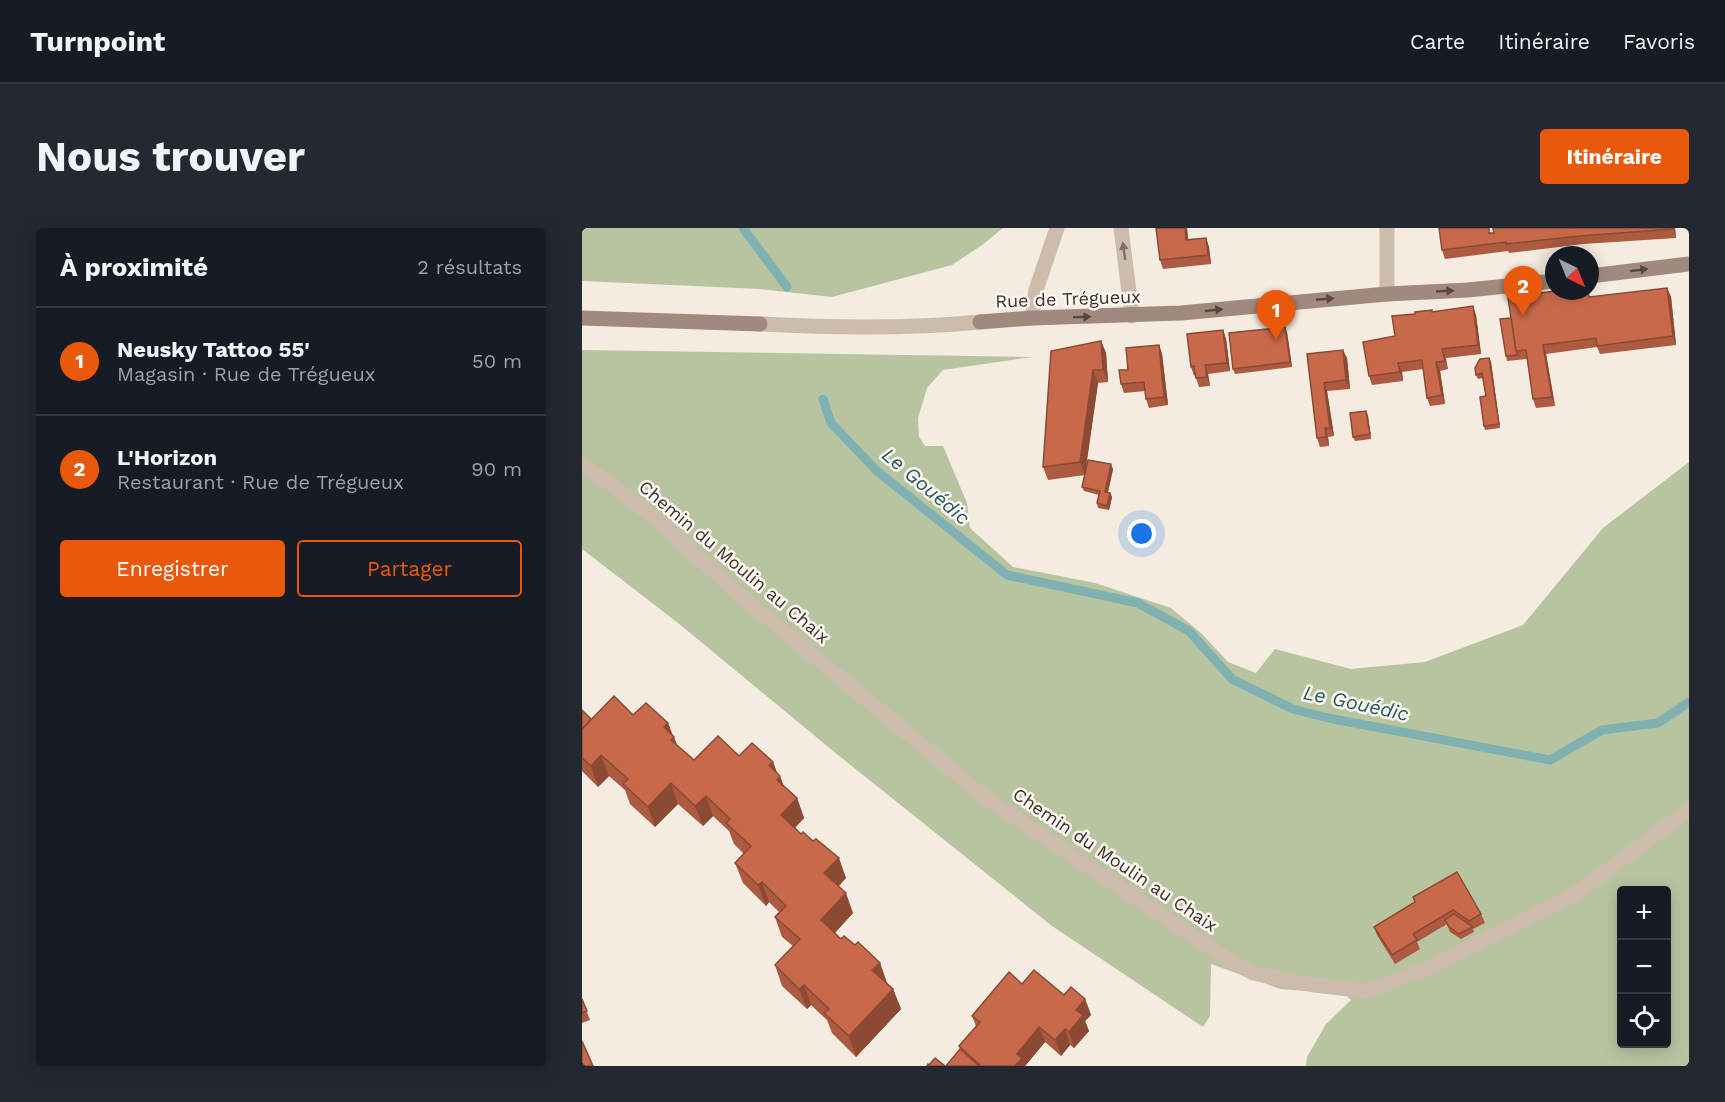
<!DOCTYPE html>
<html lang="fr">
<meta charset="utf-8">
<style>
:root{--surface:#171b24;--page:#242831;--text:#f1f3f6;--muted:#9ea1a6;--line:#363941;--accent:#ea580c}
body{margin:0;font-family:"Work Sans",sans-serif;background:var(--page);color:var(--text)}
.controls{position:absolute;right:18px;bottom:18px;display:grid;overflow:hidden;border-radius:6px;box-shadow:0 3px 15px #0003}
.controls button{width:54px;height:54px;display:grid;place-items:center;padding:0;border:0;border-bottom:2px solid var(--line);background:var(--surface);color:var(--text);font:30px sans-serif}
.compass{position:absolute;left:963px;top:18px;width:54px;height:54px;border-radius:50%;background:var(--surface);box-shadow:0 3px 15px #0003;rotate:137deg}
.you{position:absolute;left:560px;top:306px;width:21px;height:21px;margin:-15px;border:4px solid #fff;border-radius:50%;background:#1a73e8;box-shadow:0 0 0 9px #1a73e833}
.badge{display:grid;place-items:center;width:39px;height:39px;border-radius:50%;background:var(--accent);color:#fff;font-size:20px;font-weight:700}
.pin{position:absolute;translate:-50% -50px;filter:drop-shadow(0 2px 3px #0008)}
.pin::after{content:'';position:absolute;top:32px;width:21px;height:18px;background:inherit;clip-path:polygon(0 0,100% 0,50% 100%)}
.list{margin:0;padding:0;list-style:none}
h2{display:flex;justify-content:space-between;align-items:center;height:78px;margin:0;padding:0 24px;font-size:26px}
h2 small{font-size:20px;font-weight:400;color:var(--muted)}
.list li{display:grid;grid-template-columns:39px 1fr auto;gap:18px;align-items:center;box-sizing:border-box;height:108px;padding:0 24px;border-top:2px solid var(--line)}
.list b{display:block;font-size:22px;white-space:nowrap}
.list p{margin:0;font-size:20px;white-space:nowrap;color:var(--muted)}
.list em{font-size:20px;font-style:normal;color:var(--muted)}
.actions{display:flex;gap:12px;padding:18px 24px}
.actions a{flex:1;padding:14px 0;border:2px solid var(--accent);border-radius:6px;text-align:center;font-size:21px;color:var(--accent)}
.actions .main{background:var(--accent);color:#fff}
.icon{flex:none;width:33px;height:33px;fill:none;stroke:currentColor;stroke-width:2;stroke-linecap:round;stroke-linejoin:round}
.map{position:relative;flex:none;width:1107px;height:838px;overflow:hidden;border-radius:6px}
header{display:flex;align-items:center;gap:36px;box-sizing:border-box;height:84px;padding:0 30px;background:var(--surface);border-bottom:2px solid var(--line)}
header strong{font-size:28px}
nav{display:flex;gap:33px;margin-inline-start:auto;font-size:21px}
.intro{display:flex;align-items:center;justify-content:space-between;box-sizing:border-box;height:144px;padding:0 36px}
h1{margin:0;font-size:42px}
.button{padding:15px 27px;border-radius:6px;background:var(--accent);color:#fff;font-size:21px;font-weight:700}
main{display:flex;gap:36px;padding:0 36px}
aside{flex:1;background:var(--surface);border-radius:6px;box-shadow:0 3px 15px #0003}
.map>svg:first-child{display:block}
.green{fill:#b8c4a0;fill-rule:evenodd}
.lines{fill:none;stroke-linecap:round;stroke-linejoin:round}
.stream{stroke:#7fb0b2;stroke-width:9}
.street{stroke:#cdbbac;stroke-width:15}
.secondary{stroke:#a18a7d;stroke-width:15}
.wall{fill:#ac5a40}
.shaded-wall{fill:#8c4a34}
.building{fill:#c8694b;stroke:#8c4a34;stroke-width:1.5}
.oneway{fill:#7d6f65}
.oneway2{fill:#544640}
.labels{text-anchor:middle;stroke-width:5;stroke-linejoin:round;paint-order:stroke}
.street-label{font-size:18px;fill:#3b302b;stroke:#fbf5ee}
.water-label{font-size:20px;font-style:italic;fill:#1f5a5e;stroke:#fbf5ee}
</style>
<header>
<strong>Turnpoint</strong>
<nav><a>Carte</a><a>Itinéraire</a><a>Favoris</a></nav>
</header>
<div class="intro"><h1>Nous trouver</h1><a class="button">Itinéraire</a></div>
<main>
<aside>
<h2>À proximité<small>2 résultats</small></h2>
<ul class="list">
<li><span class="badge">1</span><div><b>Neusky Tattoo 55'</b><p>Magasin · Rue de Trégueux</p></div><em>50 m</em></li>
<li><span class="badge">2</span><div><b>L'Horizon</b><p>Restaurant · Rue de Trégueux</p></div><em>90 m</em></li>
</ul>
<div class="actions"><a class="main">Enregistrer</a><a>Partager</a></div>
</aside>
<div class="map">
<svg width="1107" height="838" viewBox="0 0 1107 838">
<rect width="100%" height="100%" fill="#f4ebe1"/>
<g class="green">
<polygon points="0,0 421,0 400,17 370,37 250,69 178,61 0,53"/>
<path d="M 0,122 L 450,129 L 361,142 L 345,160 L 336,190 L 337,209 L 343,218 L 361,218 L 385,275 L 388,300 L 431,339 L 513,355 L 589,380 L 620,406 L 646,434 L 674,445 L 693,421 L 769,441 L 843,434 L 941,397 L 1021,300 L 1107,234 L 1107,838 L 724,838 L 725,829 L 744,796 L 769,772 L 763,766 L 698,761 L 629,736 L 628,788 L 621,799 L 470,698 L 256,527 L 96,395 L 0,321 ZM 1040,662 L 1084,662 L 1084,816 L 1040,816 Z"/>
</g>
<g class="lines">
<g class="stream">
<polyline points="161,0 205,59"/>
<polyline points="241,171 249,195 295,243 425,347 556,375 607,403 650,451 711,481 746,490 968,532 1020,502 1076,495 1107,474"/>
</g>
<g class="street">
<polyline points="539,0 550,88"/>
<polyline points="805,0 805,66"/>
<polyline points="450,90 454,62 475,0"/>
<path d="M 178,96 C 251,100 325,101 398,94"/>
<polyline points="0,237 30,257 83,298 153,363 404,570 645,731 671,745 732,757 785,763 849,739 996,664 1107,582"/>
</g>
<g class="secondary">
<polyline points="1008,48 1107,36"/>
<polyline points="0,90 178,96"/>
<polyline points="398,94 450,90 599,85 805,66 886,62 972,53"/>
</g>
</g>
<g class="wall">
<polygon points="574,0 605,0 606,11 624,10 627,19 629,36 581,41 578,32"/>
<polygon points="911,0 1093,0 1094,10 1001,16 927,25 926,23 863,31 860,22 912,5"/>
<polygon points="1085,60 1089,69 1094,117 1018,126 1015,119 964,126 973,178 954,180 951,171 945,131 925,133 924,128 929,90 983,66 1008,69"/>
<polygon points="850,84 894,87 899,126 864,130 866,141 858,143 863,176 848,178 845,170 841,141 820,144 821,153 790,157 787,148"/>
<polygon points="641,102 644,111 648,143 626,146 628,158 617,159 613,147 612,148 609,139"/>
<polygon points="705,104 710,139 653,146 651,141"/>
<polygon points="519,113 524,125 526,154 516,155 503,244 531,241 526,264 528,265 530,269 527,282 516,280 515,275 517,267 502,263 500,259 503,247 466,252 461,239"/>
<polygon points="577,117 580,126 586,177 567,180 564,171 563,163 542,165 539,156 546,142"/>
<polygon points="725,126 765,130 768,161 745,163 752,208 746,209 747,218 738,219 735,210"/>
<polygon points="907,130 909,134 918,200 903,202 902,198 904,168 901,150 896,151 894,147"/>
<polygon points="784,183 786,188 789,211 773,213 771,209"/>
<polygon points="0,482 9,491 51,487 86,495 95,517 112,532 157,528 191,534 195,545 202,558 215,570 222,590 213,600 264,650 257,658 271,685 253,705 259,711 273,717 298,735 305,755 311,761 319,781 274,829 250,805 245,792 229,777 225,781 200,758 193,737 211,718 200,709 193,689 197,684 187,674 184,678 161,655 153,635 162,626 152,616 147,603 131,588 121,598 96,576 73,599 48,576 43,562 27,548 16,559 0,543"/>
<polygon points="833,674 899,686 903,695 891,701 892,704 879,711 868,704 865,696 835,714 838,721 813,736 795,707 792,699"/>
<polygon points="440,756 482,767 503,771 509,787 503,793 507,803 492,820 488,817 479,828 463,814 443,838 364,838 378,821 377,818 394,798 390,788"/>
<polygon points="0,771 8,792 0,795"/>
</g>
<g class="shaded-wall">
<polygon points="603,0 605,0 607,20 604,12"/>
<polygon points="1091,0 1093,0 1094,10"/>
<polygon points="624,10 627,19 629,36 626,27"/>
<polygon points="1085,60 1089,69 1094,117 1091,108"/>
<polygon points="891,78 894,87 899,126 896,117"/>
<polygon points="703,99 705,104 710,139 708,134"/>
<polygon points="641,102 644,111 648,143 645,135"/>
<polygon points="519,113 524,125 526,154 521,142"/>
<polygon points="577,117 580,126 586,177 582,169"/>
<polygon points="961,117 964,126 973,178 970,169"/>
<polygon points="761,122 765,130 768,161 764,152"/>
<polygon points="907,130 909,134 918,200 917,196"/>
<polygon points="854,134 858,143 863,176 860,167"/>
<polygon points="816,135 820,144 821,153 818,144"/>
<polygon points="623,137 626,146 628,158 625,149"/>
<polygon points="511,142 516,155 503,247 498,234"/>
<polygon points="742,155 745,163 752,208 748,200"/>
<polygon points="784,183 786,188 789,211 788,206"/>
<polygon points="743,200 746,209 747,218 744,209"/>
<polygon points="529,236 531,241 525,268 523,264"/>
<polygon points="528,265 530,269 527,282 525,278"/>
<polygon points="86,495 91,510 92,509 99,529 82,499"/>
<polygon points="19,527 27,548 16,559 9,538"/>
<polygon points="191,534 197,550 198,548 206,569 187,537"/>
<polygon points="89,555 96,576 73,599 66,579"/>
<polygon points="124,568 131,588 121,598 113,578"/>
<polygon points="215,570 222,590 206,607 199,587"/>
<polygon points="257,630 264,650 250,665 242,645"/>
<polygon points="180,654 187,674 184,678 176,657"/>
<polygon points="264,665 271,685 246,712 239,692"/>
<polygon points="298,735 305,755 290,742"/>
<polygon points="222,757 229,777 225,781 217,761"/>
<polygon points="311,761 319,781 274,829 267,808"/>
<polygon points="503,771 509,787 503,793 507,803 492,820 487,804 494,782"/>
<polygon points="457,799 463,814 443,838 433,838 435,826"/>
<polygon points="483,801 488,817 479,828 473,812"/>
</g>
<g class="building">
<polygon points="574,0 603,0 604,12 624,10 626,27 578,32"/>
<polygon points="857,0 907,0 907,5 912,5 911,0 1091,0 1091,1 998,8 924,16 924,14 860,22"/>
<polygon points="1085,60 1091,108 1015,118 1014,110 961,117 970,169 951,171 944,122 934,123 926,70 972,63 982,63 982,66 1006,63 1007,69"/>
<polygon points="891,78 896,117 860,121 863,133 854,134 860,167 845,170 840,132 816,135 818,144 787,148 781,114 813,108 810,88 833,86 833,84 850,82 850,84"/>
<polygon points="929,90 934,123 936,127 924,128 918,91"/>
<polygon points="703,99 708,134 651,141 647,105"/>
<polygon points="641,102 645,135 623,137 625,149 614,150 612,138 609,139 605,106"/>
<polygon points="519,113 521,142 511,142 498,234 461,239 469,123"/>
<polygon points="577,117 582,169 564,171 562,154 539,156 537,142 546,142 544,120"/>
<polygon points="761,122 764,152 742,155 748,200 743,200 744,209 735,210 725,126"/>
<polygon points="907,130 917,196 902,198 898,169 904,168 900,145 894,147 893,140 898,131"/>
<polygon points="784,183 788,206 771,209 768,185"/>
<polygon points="506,232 529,236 523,264 528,265 525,278 515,275 518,263 500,259"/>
<polygon points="32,468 51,487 64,475 86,495 82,499 92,509 89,512 112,532 136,508 157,528 170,515 191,534 187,537 198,548 195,552 215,570 199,587 219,606 221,604 231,613 234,611 257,630 242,645 264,665 239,692 259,711 262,708 273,717 276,714 298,735 290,742 311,761 267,808 242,785 247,781 222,757 217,761 193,737 218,711 193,689 204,678 180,654 176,657 153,635 169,618 144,595 148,591 124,568 113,578 89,555 66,579 41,556 46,551 19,527 9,538 0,530 0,501"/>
<polygon points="0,482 9,491 0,501"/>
<polygon points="875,644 899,686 887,693 871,682 831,706 835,712 810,727 792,699 833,674 831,669"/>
<polygon points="872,686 891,699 877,706 867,699 863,692"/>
<polygon points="452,742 482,767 489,759 503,771 494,782 501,787 487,804 483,801 473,812 457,799 435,826 440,830 433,838 399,838 377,818 398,794 390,788 427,744 440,756"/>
<polygon points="0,771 5,783 0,785"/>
<polygon points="0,813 11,838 0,838"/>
<polygon points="378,821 397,838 364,838"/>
<polygon points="353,830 363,838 345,838 346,836 347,837"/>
</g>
<defs><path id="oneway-solid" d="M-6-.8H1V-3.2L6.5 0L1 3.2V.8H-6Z" transform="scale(1.5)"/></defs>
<use class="oneway" href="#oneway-solid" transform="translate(542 23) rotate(-98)"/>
<g class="oneway2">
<use href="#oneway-solid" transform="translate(1057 42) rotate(-7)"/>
<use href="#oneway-solid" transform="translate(863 63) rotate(-3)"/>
<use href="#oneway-solid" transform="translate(743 71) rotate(-5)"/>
<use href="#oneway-solid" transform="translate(632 82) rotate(-6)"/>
<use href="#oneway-solid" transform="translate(500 89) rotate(-1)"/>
</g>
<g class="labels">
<g class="street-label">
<text transform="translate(486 71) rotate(-2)" y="6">Rue de Trégueux</text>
<text transform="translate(152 334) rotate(40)" y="6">Chemin du Moulin au Chaix</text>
<text transform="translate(533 632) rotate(34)" y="6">Chemin du Moulin au Chaix</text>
</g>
<g class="water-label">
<text transform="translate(344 258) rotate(40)" y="7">Le Gouédic</text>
<text transform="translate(774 475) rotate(12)" y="7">Le Gouédic</text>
</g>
</g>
</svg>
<div class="controls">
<button>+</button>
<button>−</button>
<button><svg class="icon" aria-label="locate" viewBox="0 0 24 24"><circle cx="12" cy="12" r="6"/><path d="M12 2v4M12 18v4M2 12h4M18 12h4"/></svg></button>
</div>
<svg class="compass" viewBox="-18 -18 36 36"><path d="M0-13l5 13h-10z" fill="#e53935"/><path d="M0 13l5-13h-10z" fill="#9ea1a6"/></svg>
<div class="you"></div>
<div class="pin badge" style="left:694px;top:112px">1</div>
<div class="pin badge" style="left:941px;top:88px">2</div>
</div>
</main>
